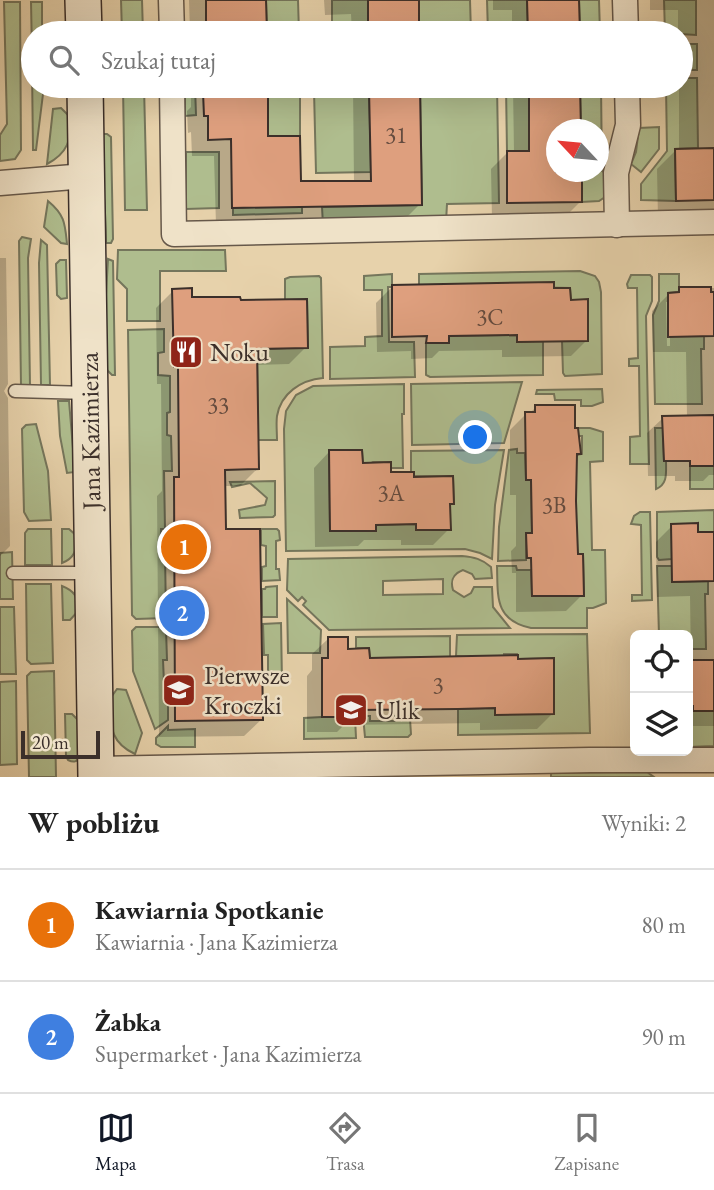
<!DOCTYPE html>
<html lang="pl">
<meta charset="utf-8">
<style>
:root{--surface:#fff;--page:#f6f6f6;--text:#222;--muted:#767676;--line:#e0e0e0;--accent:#111827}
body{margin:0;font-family:"EB Garamond",serif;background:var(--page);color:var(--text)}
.controls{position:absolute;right:21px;bottom:21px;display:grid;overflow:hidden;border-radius:10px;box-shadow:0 7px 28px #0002}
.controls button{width:63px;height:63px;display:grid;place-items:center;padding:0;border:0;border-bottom:2px solid var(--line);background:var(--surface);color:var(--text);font:35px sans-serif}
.compass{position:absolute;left:546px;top:119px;width:63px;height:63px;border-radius:50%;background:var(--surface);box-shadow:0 7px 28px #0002;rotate:296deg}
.scale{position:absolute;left:21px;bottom:18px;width:79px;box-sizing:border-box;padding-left:7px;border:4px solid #3b2f2a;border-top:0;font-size:19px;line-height:24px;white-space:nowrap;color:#3b2f2a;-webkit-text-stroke:5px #efe2c8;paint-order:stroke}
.you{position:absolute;left:476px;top:438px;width:24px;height:24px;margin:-18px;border:5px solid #fff;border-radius:50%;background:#1a73e8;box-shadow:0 0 0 10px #1a73e833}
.badge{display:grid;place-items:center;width:46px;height:46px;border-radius:50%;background:var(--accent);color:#fff;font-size:23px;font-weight:700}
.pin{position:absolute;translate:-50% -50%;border:4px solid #fff;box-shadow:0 2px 7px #0006}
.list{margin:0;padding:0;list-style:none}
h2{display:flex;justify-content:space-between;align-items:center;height:91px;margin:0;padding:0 28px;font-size:30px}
h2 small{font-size:23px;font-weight:400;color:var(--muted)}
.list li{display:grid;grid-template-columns:46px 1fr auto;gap:21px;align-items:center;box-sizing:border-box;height:112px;padding:0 28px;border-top:2px solid var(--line)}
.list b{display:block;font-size:26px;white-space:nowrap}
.list p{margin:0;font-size:23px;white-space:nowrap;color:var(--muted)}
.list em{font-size:23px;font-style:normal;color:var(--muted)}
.icon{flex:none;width:38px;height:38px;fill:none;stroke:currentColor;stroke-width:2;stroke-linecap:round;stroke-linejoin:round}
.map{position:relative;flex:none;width:714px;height:777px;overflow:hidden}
.search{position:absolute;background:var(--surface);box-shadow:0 7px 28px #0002;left:21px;right:21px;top:21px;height:77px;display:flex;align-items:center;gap:18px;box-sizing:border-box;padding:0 24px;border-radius:38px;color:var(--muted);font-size:26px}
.sheet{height:315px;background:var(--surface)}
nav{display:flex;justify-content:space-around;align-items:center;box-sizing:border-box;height:98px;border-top:2px solid var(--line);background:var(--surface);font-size:19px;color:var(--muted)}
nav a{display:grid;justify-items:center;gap:4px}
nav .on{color:var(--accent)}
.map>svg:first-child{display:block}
.green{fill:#afbd8e;stroke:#75765c;stroke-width:2;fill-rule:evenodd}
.shadow{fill:#0003;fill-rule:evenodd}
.building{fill:#de9f7e;stroke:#3b2f2a;stroke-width:2}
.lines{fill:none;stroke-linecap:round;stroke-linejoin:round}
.lane-casing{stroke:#66584a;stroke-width:15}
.street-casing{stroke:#66584a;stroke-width:27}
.secondary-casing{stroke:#3b2f2a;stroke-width:38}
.lane{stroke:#efe2c8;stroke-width:12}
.street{stroke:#efe2c8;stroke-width:24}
.secondary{stroke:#efe2c8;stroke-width:35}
.labels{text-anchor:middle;stroke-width:5;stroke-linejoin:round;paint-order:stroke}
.number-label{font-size:23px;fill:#644b3f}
.poi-label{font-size:26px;fill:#3b2f2a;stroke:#efe2c8;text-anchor:start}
.street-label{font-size:26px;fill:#3b2f2a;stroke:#efe2c8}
</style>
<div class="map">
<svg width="714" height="777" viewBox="0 0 714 777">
<rect width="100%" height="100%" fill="#e7d2ab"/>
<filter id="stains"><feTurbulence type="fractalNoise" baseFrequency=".00286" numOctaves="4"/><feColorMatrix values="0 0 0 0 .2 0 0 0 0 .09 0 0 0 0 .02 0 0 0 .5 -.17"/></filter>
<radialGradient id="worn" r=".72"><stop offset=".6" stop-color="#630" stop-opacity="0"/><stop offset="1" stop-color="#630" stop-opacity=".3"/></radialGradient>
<g class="green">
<polygon points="121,0 142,0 143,33 122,33"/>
<polygon points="266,0 298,0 299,33 267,33"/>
<rect x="332" y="0" width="36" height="33"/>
<polygon points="419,0 470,0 471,33 419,33"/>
<polygon points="487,0 527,0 528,33 488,33"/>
<polygon points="579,0 599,0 600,33 580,33"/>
<polygon points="664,0 696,0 696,35 665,33"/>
<polygon points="4,2 20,2 21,150 15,159 0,161 0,135 7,124"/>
<polygon points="31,2 42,2 42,33 33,33 33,55 32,53"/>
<rect x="681" y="44" width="16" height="26"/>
<polygon points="33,67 33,86 43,86 43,94 36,150 33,150 32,69"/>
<polygon points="681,78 697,78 698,148 675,149 676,201 641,200 641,184 667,151 666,86 681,86"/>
<polygon points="123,86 144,86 147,210 125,210"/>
<polygon points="185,86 195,86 196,115 185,116"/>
<rect x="268" y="86" width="32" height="50"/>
<polygon points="420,86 497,86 499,203 447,204 446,222 323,225 322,207 422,205"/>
<polygon points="506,86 529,86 529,151 507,151"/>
<polygon points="580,86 601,86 602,171 605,173 605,197 599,201 582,202 582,172 598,172 598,130 581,129"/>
<polygon points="369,89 371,172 316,173 314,90"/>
<path d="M 61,108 L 71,118 C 71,140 68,153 47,164 L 53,109 Z"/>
<polygon points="659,127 659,149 641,172 631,164 636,152 639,128"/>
<path d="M 99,134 L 107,134 L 111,137 L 113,239 L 111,243 L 106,243 C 106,206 101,170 99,134 Z"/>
<polygon points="186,152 219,152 219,208 186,209"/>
<path d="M 48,201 C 65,215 65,224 67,244 L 61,243 L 44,227 Z"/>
<polygon points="302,205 302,213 233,215 233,208"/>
<polygon points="22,237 31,239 28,258 30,386 21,386 19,241"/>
<polygon points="41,240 47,245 50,385 41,385 39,263"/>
<polygon points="118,250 225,250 226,271 160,271 160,321 127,321 127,289 117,279"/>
<polygon points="108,259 113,261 115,375 112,375 102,365"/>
<polygon points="60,260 66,260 67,298 61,299 57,295 56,264"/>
<polygon points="580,271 595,276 599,282 601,292 602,374 565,376 563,373 562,341 588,340 588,300 571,300 570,288 419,285 419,274"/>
<polygon points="392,274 392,287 388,287 389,342 414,342 415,377 330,379 330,347 365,346 365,337 382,336 382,290 364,290 364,276"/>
<polygon points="659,274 679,274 679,292 668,293 668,336 704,336 704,349 701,349 702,404 655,404 653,315 659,301"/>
<polygon points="631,275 650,275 652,277 652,301 646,316 649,464 630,464 630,437 640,436 639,366 629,366 629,359 638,358 637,288 628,288 627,284"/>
<path d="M 319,276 L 321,278 L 323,378 C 301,380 281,393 277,416 C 276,424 277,432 277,440 L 258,440 L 257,342 L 265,349 L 308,347 L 307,300 L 285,300 L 285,279 L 290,277 Z"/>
<polygon points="164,329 164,352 158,353 158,375 170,376 170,412 167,413 167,435 171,436 172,471 164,471 165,529 161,529 161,552 165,552 166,618 136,619 132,615 128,330"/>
<polygon points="517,335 517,342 543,341 543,375 430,377 426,375 426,343 449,343 449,336"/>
<polygon points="522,382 504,443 412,445 411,384"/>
<polygon points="404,384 404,414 402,414 403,468 391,468 391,462 373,462 363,468 362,450 329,450 330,531 375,531 376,525 416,524 417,530 450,530 450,504 454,503 453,476 414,476 411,472 411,451 504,450 495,505 492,559 480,553 465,549 286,551 284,429 286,411 296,395 313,386"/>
<polygon points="602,389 603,402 592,406 581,406 581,400 555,400 554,394 536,394 537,390"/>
<polygon points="58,401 69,401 75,472 67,473 60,436"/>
<polygon points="36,424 48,471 51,520 29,521 24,512 22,429 26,425"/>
<path d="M 578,428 L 590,428 L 603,432 L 603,461 L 590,462 L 592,550 L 605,550 L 606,603 L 593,608 L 587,608 L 587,628 L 531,628 C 494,620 498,596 497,566 L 516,566 L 517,570 L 531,570 L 532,596 L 584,596 L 583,554 L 577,554 L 575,492 L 576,455 L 582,454 L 582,436 L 576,436 Z"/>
<path d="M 655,428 L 663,428 L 664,461 L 666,461 C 666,473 668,484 656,489 Z"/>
<polygon points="517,449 517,453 525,453 526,479 531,480 532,533 526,534 526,560 498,561 499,527 509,450"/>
<rect x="690" y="466" width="24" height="23"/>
<polygon points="275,481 275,515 273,517 240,518 239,510 265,505 267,498 250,483 232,487 230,482"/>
<polygon points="714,510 714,532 698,532 698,524 672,559 659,560 657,557 657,512"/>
<polygon points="640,512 650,512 652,600 632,601 632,595 642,595 641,525 631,524 634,516"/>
<polygon points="28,529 51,529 52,565 25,565 25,533"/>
<path d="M 62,529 L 69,529 L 78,537 C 76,550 75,558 62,563 Z"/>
<polygon points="261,529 277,529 279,531 280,540 276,541 276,569 279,569 280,580 262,581 262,567 266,566 266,546 261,545"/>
<polygon points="12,552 13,599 0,599 0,553"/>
<path d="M 462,556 C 474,557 482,559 491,567 L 492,578 L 475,579 L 472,574 L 463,570 C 453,574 450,580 453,590 L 464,597 L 471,593 L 474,587 L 492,587 L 493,607 L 510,628 L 329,630 L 303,605 L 306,601 L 302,597 L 298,601 L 287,590 L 288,559 ZM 443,579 L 443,594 L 383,595 L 383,581 Z"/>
<polygon points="657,566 672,566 673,582 708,581 708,594 705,594 706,649 688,649 688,635 659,635"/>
<polygon points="26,584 51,584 53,663 31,664 27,660"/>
<path d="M 62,586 C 75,591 77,597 80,609 L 70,620 L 63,620 Z"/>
<polygon points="277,586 277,617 262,617 262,589 265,589 266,587"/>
<polygon points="287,599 321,630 320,653 288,653"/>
<polygon points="0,607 14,607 16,674 0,674"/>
<polygon points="281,623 282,682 268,682 268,655 264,655 263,624"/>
<polygon points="136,627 164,627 166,629 167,660 163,660 164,683 168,683 168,720 155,729 133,671 132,631"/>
<polygon points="587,634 590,733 458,735 458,709 495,708 529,714 554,714 553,658 518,659 517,654 504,654 504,661 456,656 457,635"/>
<polygon points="450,636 450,657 370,658 369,648 356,648 356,637"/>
<polygon points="54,671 56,777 29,777 27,676 31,672"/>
<polygon points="16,681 17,764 0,765 0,682"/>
<path d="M 117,689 L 126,690 L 142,733 L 135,754 C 109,742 111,725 109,700 Z"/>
<polygon points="688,706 693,706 694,711 714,711 714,746 688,747"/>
<path d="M 65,714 L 72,714 L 82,724 L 80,756 C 77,762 74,763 68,760 L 66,756 Z"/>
<polygon points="363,716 370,716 370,721 395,721 395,716 408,716 410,719 411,734 408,737 365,737"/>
<polygon points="322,717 355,717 356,738 304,739 304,718"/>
<polygon points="168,726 168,730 195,729 195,747 161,747 156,744 156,738"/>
<polygon points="647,772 654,777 551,777 551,773"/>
</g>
<g class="shadow">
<polygon points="189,0 264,0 265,33 190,33"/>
<polygon points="324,0 417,0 418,33 352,33 351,14 325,15"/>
<polygon points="493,0 577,0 578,33 512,33 512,10 493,10"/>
<polygon points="650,0 714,0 714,218 658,219 657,169 676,150 679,150 679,86 681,86 681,33 678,33 678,10 650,10"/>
<polygon points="191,86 266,86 267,138 299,183 354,183 353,86 419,86 420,204 403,221 216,225 214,156 192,156 191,132 188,133 187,111 191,107"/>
<polygon points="513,86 579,86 579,130 556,130 556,172 580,172 580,202 564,218 492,219 491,169 507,153 514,153"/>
<polygon points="0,258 6,258 8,384 4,391 8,398 10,546 0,556"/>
<polygon points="392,287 552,290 569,302 587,340 571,356 502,357 502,350 439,351 432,358 411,359 411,351 377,352 376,303"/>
<path d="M 714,288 L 714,475 L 709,475 L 703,481 L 675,481 L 675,476 L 648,476 L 647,433 L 663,418 L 687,417 L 686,352 L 653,352 L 652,311 L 668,295 L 674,294 L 680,289 ZM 666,302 L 670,302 L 670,346 L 667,346 Z"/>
<polygon points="173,291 306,347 289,364 255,365 257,469 240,486 224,486 224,531 262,719 244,736 159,737 157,496 162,491 161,384 157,384 156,308"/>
<polygon points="536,407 574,430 580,454 576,458 574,501 577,556 582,595 566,611 516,612 516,573 512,573 511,551 516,546 516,495 510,495 510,430 526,414 529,414"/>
<polygon points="329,452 390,474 412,478 452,503 448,506 449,529 433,545 401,545 401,540 364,540 358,546 315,547 314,468"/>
<polygon points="672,526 714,538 714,726 688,726 688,662 691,662 690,596 657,597 656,542"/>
<polygon points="328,639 347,650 368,659 553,713 537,729 480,730 480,723 344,725 337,732 307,732 307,676 312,670 312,654"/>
</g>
<g class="building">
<polygon points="206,0 266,0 267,33 206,33"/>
<rect x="368" y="0" width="51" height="33"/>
<polygon points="527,0 579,0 580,33 528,33"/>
<polygon points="215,86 268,86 268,136 300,136 301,181 371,181 369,89 375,89 375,86 420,86 422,205 232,208 231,139 208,140 208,116 204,116 203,92 216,92"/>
<polygon points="529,86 580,86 581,130 556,130 556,172 582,172 582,202 507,203 507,151 529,151"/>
<polygon points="714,148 714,200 676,201 675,149"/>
<polygon points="554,282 554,288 570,288 571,300 588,299 588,341 517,342 517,335 449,336 449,343 426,343 427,336 392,337 392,285"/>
<polygon points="679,287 711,287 711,292 714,292 714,336 668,337 668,293 679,292"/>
<polygon points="192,288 192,297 240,297 241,300 307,299 308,348 257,349 259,469 225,470 226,529 260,529 263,720 175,721 174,477 179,477 178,367 174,367 172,289"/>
<polygon points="535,405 575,405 575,428 578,428 581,454 577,454 576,501 578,554 583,554 584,596 532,596 531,558 527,558 526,533 532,533 531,480 526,480 525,412 535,412"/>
<polygon points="714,415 714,466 690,466 690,461 664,461 662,416"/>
<polygon points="329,450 362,450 363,463 391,462 391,472 414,472 414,477 453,476 454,504 450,504 451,530 416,530 416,524 376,525 376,531 330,531"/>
<polygon points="698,523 698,532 714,532 714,581 672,582 671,524"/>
<polygon points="328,637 348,637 348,649 369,648 370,658 518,655 518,659 554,658 554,714 495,715 495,708 458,709 355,710 355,717 322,717 322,658 328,658"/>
<polygon points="688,660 714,660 714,711 693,711 693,706 688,706"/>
</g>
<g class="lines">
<g class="lane-casing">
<g id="lane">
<polyline points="15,391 88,393"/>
<polyline points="13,573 89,573"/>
</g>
</g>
<g class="street-casing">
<g id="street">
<polyline points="171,0 172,33"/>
<polyline points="625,0 626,33"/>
<polyline points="172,86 174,234 714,222"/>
<polyline points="0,183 85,176"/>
<polyline points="617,225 616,173 628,125 627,86"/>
<polyline points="96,769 590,760 714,760"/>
</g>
</g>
<g class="secondary-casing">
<g id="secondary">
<polyline points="83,0 84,33"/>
<polyline points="85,86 96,777"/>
</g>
</g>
<use href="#lane" class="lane"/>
<use href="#street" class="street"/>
<use href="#secondary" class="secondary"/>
</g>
<defs>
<g id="restaurant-square" transform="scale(1.75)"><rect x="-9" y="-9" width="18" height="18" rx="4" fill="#8f2418" stroke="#efe2c8"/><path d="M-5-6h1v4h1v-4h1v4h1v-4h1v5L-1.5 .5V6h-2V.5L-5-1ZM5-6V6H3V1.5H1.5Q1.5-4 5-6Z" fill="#fff"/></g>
<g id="school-square" transform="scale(1.75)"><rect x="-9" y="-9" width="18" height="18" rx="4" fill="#8f2418" stroke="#efe2c8"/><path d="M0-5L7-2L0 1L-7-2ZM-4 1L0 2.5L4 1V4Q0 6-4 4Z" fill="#fff"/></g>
</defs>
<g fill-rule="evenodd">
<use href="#restaurant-square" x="186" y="352"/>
<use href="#school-square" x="179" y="690"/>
<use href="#school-square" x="351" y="710"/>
</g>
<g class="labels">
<g class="number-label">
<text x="396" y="143">31</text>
<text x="490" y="325">3C</text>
<text x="218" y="413">33</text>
<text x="391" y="501">3A</text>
<text x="554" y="513">3B</text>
<text x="438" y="693">3</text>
</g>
<g class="poi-label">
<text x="210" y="361">Noku</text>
<text x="204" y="684">Pierwsze<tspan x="204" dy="30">Kroczki</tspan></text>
<text x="376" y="719">Ulik</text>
</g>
<g class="street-label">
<text transform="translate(90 431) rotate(-91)" y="9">Jana Kazimierza</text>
</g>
</g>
<rect width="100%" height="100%" filter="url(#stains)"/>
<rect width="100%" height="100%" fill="url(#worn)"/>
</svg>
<div class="controls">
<button><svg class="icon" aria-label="locate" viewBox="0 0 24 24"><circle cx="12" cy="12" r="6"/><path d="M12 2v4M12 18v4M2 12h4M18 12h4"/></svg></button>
<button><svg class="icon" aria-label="layers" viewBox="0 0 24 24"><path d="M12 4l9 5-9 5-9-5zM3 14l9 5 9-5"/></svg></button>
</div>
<svg class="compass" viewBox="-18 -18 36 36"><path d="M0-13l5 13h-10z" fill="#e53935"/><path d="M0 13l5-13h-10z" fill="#767676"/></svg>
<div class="scale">20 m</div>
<div class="you"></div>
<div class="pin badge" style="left:184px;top:547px;background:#e8710a">1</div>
<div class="pin badge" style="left:182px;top:613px;background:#3f7fe0">2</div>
<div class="search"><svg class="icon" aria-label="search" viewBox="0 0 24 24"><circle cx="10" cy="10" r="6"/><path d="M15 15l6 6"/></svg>Szukaj tutaj</div>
</div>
<section class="sheet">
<h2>W pobliżu<small>Wyniki: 2</small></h2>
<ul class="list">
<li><span class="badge" style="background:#e8710a">1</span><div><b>Kawiarnia Spotkanie</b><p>Kawiarnia · Jana Kazimierza</p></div><em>80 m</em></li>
<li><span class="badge" style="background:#3f7fe0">2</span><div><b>Żabka</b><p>Supermarket · Jana Kazimierza</p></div><em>90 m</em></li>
</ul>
</section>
<nav>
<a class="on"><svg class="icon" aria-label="map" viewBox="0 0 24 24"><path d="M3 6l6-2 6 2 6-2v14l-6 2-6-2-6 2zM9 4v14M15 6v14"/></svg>Mapa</a>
<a><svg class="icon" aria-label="directions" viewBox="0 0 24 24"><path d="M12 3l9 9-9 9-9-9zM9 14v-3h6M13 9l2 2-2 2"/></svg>Trasa</a>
<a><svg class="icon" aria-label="saved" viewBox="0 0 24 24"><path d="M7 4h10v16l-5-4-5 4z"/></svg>Zapisane</a>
</nav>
